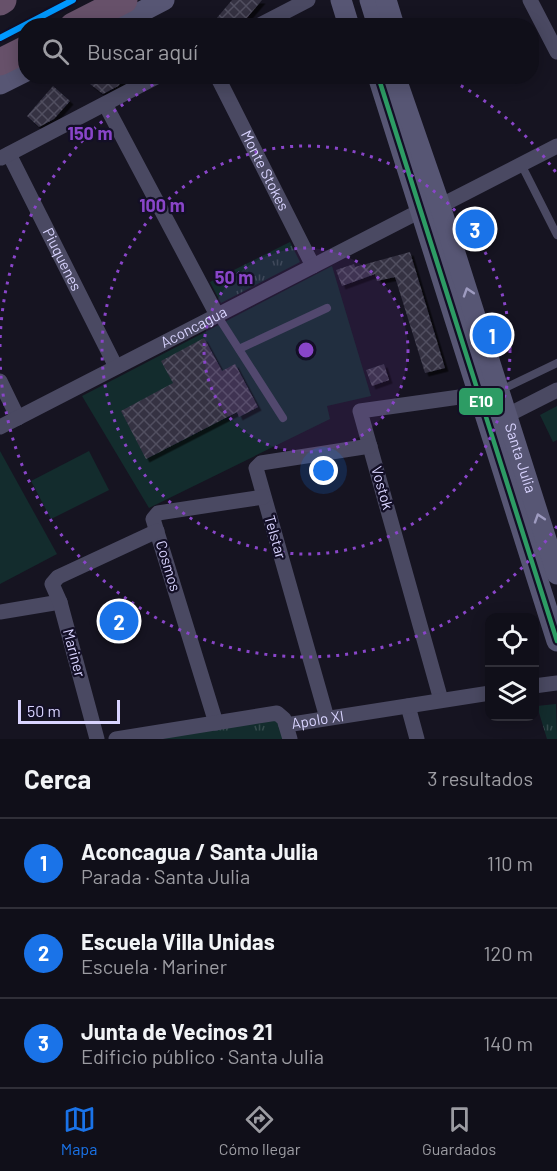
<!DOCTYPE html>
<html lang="es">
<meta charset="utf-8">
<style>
:root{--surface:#100f19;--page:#1e1d26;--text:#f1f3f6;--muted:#9c9ca2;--line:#302f38;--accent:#1a73e8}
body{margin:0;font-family:Barlow,sans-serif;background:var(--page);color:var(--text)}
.controls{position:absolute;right:18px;bottom:18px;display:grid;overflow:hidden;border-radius:12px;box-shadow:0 3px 15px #0003}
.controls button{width:54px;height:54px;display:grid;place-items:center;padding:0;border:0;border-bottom:2px solid var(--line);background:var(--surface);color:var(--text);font:30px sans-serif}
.scale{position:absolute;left:18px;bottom:15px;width:102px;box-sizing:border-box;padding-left:6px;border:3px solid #d9d4ff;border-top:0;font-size:16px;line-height:21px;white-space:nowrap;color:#d9d4ff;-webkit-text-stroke:4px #130f26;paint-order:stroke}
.you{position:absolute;left:324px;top:471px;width:21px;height:21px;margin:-15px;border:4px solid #fff;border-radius:50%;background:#1a73e8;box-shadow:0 0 0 9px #1a73e833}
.badge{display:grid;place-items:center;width:39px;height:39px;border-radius:50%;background:var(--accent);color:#fff;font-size:20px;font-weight:700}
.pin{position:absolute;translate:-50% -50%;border:3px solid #fff;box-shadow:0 2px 6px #0006}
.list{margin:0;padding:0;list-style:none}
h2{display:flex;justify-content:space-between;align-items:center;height:78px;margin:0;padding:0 24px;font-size:26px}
h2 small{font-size:20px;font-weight:400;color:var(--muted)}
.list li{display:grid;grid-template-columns:39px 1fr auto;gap:18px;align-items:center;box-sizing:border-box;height:90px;padding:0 24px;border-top:2px solid var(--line)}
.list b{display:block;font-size:22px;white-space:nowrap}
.list p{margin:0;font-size:20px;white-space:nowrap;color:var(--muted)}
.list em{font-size:20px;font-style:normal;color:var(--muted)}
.icon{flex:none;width:33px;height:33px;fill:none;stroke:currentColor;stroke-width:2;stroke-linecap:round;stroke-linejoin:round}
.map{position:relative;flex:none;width:557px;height:739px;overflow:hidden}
.search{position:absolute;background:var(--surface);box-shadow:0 3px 15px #0003;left:18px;right:18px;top:18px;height:66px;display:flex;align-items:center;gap:15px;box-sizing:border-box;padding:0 21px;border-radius:24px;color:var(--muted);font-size:22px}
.sheet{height:348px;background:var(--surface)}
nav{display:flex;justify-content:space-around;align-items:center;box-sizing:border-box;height:84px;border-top:2px solid var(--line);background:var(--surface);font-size:16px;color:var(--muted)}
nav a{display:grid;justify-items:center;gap:3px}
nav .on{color:var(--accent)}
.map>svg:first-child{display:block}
.grass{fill:url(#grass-tufts)}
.pitch{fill:#132c2d}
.building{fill:url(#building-cross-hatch);filter:url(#shadow)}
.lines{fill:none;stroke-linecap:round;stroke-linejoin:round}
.lane{stroke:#4a4962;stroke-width:8}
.street{stroke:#4a4962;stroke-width:15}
.secondary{stroke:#575674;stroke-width:21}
.highway{stroke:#67516a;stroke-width:27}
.bus-1-casing{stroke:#130f26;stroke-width:9}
.bus-1{stroke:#2d9c64;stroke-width:4.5}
.metro-1-casing{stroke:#130f26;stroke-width:10}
.metro-1{stroke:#09f;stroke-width:6}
.oneway{stroke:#9e9bc0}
.ring{fill:none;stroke:#8945c9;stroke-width:3;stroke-dasharray:3 6}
.labels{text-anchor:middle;stroke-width:4.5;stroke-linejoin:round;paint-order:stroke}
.street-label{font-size:15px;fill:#d9d4ff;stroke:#130f26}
.centre{fill:#8945c9;stroke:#130f26;stroke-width:3}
.ring-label{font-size:18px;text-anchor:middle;font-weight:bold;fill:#8945c9;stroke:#130f26;stroke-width:4.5;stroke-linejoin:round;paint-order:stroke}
.line-badge{stroke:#130f26;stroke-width:2}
.badge-label{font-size:16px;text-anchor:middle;font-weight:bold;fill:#fff}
</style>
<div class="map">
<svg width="557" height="739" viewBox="0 0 557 739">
<defs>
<pattern id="grass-tufts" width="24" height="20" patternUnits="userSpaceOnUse" patternTransform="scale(1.5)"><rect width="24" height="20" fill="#132c2d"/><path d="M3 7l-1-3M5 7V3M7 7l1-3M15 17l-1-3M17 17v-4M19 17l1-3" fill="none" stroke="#354a4c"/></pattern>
<pattern id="building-cross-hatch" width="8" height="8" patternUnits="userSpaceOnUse" patternTransform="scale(1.5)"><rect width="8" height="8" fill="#343243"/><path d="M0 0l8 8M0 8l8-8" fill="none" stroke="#514f5f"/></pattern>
<filter id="shadow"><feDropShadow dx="3.5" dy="3.5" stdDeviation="0" flood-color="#0009"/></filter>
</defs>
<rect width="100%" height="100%" fill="#161421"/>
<g class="grass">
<polygon points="290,242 300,262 221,303 210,282"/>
<polygon points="556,704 557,739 547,739 537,706"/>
<polygon points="277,719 286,739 143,739"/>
</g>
<g class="pitch">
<polygon points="332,266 371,396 327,406 330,419 149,508 82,396"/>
<polygon points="557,406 557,440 553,442 540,415"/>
<polygon points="0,451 57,554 0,584"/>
<polygon points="89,451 109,490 51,519 31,481"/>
</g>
<g class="building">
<polygon points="232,0 262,0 240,26 223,26 216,19"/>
<polygon points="96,76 126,76 118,86 103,94 90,84"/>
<polygon points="53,86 70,101 54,119 39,127 27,116"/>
<polygon points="410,252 445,368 425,373 395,277 377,281 375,274 342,286 336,270 354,264 355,267"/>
<polygon points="204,338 222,371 235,364 258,407 239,417 237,412 146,459 121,411 173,383 161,361"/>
<polygon points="384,364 389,380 372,386 366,370"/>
</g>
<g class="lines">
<g class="lane">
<polyline points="521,164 557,235"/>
<polyline points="217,315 283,418"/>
<polyline points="239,349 327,308"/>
<polyline points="499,391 557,363"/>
</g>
<g class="street">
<polyline points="530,0 557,52"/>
<polyline points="258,26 308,0"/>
<path id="s1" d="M 217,76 L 313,266"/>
<polyline points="105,104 217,315"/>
<path id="s2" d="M 9,154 L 116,367"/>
<polyline points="1,158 158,76"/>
<polyline points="440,206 557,146"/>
<polyline points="0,381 18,418"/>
<polyline points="498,420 557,390"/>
<path id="s3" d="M 0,427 L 420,211"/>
<polyline points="0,612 60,602"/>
<polyline points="534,686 557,683"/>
<polyline points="441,700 360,411 488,393"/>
<polyline points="408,706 417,739"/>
<polyline points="327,718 256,468 261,463 370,446"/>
<polyline points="216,723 153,519 158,513 263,497"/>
<path id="s4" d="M 286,725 L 490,693"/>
<polyline points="97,739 60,602 52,584 58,577 157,531"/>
<polyline points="116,739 277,713 284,719 290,739"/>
</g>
<g class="secondary">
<polyline points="341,0 349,26"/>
<polyline points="370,0 378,26"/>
<polyline points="386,0 394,26"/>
<polyline points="114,26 164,0"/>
<polyline points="378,76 557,641"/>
<path id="s5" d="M 395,76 L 440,206 L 557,574"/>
<polyline points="0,84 26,71"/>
</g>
<g class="highway">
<polyline points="0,2 3,0"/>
<polyline points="73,26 124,0"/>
<polyline points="0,62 26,49"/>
</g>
<g class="bus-1-casing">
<polyline id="bus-1" points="378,76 557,641"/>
</g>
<use href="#bus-1" class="bus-1"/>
<g class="metro-1-casing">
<polyline id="metro-1" points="0,38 73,0"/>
</g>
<use href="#metro-1" class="metro-1"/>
</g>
<defs><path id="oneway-chevron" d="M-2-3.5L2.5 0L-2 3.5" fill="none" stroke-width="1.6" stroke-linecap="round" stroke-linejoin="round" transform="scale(1.5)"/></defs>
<g class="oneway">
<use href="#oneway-chevron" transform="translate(468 292) rotate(-108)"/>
<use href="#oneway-chevron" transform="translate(539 518) rotate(-108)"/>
</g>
<circle cx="306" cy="350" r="102" fill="#8945c9" fill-opacity=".12"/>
<g class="ring">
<circle cx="306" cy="350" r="102"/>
<circle cx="306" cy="350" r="204"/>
<path d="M557 526A306 306 0 0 1 0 353M0 347A306 306 0 0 1 167 77M445 77A306 306 0 0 1 557 174"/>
</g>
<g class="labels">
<g class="street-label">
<text dy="5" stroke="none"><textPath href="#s1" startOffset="106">Monte Stokes</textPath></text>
<text dy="5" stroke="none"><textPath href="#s2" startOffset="118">Piuquenes</textPath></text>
<text dy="5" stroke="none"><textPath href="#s3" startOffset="218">Aconcagua</textPath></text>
<text dy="5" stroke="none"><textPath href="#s5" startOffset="402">Santa Julia</textPath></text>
<text transform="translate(382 488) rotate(74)" y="5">Vostok</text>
<text transform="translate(275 537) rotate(74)" y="5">Telstar</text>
<text transform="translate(168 566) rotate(73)" y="5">Cosmos</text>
<text transform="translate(74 653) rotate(75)" y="5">Mariner</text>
<text dy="5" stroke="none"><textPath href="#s4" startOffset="32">Apolo XI</textPath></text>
</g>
</g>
<circle cx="306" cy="350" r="9" class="centre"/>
<g class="ring-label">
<text x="90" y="140">150 m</text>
<text x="162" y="212">100 m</text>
<text x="234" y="284">50 m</text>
</g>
<rect class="line-badge" x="458" y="387" width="46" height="29" rx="6" fill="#2d9c64"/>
<g class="badge-label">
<text x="481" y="407">E10</text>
</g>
</svg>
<div class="controls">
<button><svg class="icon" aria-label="locate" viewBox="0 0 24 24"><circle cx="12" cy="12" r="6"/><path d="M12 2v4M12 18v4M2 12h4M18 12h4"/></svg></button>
<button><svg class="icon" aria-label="layers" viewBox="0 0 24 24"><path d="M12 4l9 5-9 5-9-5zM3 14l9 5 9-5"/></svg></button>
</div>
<div class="scale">50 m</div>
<div class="you"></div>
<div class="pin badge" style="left:492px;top:335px">1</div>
<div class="pin badge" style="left:119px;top:621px">2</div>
<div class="pin badge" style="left:475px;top:229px">3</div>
<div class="search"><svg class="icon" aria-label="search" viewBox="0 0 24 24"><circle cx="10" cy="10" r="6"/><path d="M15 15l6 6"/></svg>Buscar aquí</div>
</div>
<section class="sheet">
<h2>Cerca<small>3 resultados</small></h2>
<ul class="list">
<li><span class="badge">1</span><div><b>Aconcagua / Santa Julia</b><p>Parada · Santa Julia</p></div><em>110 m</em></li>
<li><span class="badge">2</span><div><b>Escuela Villa Unidas</b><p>Escuela · Mariner</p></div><em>120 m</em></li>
<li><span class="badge">3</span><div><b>Junta de Vecinos 21</b><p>Edificio público · Santa Julia</p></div><em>140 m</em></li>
</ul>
</section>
<nav>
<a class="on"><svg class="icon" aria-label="map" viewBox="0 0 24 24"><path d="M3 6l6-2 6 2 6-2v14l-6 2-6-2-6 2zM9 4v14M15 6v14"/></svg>Mapa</a>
<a><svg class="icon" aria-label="directions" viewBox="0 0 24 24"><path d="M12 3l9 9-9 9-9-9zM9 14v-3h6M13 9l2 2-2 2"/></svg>Cómo llegar</a>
<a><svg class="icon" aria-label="saved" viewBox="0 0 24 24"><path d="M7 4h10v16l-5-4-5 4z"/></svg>Guardados</a>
</nav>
